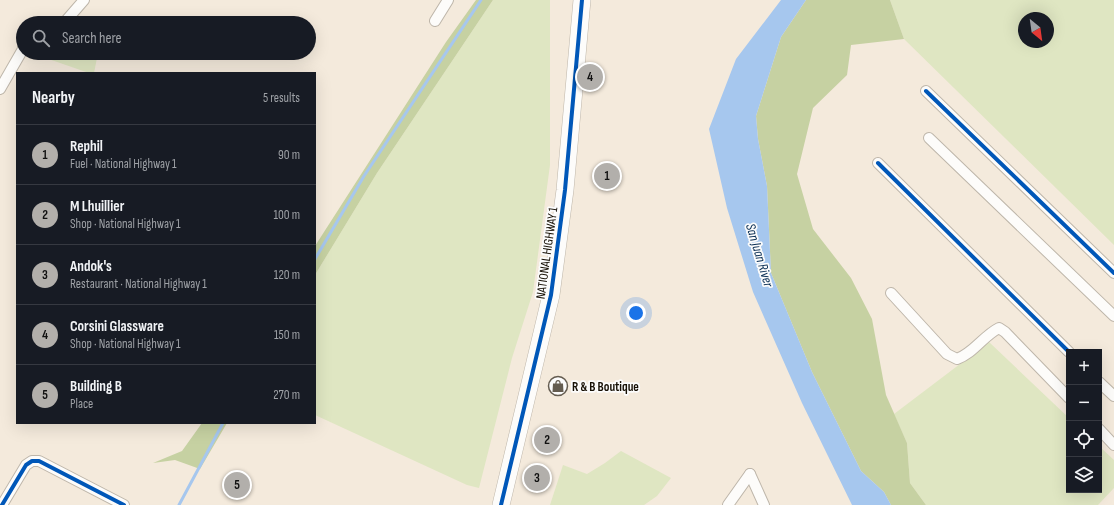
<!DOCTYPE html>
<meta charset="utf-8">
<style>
:root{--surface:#171b24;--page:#20242c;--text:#f1f3f6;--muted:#9ea1a6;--line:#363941;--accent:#b2afab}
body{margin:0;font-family:"Sofia Sans Condensed",sans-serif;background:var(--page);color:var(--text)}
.controls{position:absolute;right:12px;bottom:12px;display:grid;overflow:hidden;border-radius:0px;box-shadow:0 4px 16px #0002}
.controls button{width:36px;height:36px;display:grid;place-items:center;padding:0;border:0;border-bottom:1px solid var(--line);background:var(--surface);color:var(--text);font:20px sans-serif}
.compass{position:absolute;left:1018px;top:12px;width:36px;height:36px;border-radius:50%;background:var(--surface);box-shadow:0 4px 16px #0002;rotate:151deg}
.you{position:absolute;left:636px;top:313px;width:14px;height:14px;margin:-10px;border:3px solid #fff;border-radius:50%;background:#1a73e8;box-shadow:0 0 0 6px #1a73e833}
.badge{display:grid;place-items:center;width:26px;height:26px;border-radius:50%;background:var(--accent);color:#111;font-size:13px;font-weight:700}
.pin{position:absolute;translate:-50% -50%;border:2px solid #fff;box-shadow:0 1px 4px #0006}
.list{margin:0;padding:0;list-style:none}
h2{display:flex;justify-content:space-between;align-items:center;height:52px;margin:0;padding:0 16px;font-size:17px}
h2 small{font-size:13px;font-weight:400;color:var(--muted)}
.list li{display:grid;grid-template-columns:26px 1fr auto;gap:12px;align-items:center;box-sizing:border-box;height:60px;padding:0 16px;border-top:1px solid var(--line)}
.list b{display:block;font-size:15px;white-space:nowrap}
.list p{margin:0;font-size:13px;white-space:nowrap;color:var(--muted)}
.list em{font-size:13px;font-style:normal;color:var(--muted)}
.icon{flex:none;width:22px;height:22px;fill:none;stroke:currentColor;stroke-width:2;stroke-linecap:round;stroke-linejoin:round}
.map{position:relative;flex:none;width:1114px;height:505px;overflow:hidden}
.search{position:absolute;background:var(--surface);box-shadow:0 4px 16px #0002;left:16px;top:16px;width:300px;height:44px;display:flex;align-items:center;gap:10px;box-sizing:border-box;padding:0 14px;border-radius:22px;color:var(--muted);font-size:15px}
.panel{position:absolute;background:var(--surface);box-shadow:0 4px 16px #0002;left:16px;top:72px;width:300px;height:352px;border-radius:0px}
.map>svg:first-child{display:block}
.green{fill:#dfe6c2;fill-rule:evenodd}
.forest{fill:#c6d1a2}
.water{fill:#a6c7ee}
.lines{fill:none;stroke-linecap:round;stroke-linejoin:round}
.stream{stroke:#a6c7ee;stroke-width:3}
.minor-casing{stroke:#beb6aa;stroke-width:12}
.trunk-casing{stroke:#beb6aa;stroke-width:18}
.minor{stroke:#fdfcfa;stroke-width:10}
.trunk{stroke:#fdfcfa;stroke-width:17}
.cycleway-casing{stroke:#fcfcfc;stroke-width:6}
.cycleway{stroke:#0057b8;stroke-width:4}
.labels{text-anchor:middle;stroke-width:3.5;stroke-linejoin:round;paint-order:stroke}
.street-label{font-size:13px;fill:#171005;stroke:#fcfcfc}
.poi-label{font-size:13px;font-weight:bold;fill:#171005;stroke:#fcfcfc;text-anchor:start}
.water-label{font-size:14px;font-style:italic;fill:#072c52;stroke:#fcfcfc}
</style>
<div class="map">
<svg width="1114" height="505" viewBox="0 0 1114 505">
<rect width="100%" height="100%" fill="#f4eadc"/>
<g class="green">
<polygon points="493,0 550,0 550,165 533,292 512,358 479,488 467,485 315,415 315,275 377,173"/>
<path d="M 890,0 L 1114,0 L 1114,245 L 904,39 ZM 1024,18 L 1048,18 L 1048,42 L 1024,42 Z"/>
<polygon points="36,53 98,53 94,73 89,73 34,54"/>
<polygon points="989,342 1069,418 1069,490 1099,490 1099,446 1114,460 1114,488 1098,505 926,505 910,483 907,443 894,414"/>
<polygon points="621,451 671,478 657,496 644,505 550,505 563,465 587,474 605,463"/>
</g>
<g class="forest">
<polygon points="476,0 493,0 377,173 315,275 315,246 446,42"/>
<polygon points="806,0 890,0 904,39 851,45 847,75 813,108 797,174 813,229 851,278 872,319 886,395 907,443 910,483 926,505 891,505 884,492 861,471 812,372 771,273 767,186 758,139 756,116 781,37"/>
<polygon points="202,423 227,423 200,469 175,460 153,463 182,451"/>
</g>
<polygon class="water" points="781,0 806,0 781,37 756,116 758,139 767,186 771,273 812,372 861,471 884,492 891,505 852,505 802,403 753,292 727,208 709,129 736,59"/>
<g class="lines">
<g class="stream">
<polyline points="315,259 364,176 481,0"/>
<polyline points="179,505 223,423"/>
</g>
<g class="minor-casing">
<g id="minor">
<polyline points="435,21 448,0"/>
<polyline points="64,23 84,0"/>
<polyline points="0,89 23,49"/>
<polyline points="926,91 1114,273"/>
<polyline points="929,138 1114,316"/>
<polyline points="878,163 1069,352"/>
<path d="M 891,293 L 947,354 L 957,359 C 974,353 983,336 999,328 L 1005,332 L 1069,398"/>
<polyline points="1099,382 1114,396"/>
<polyline points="1099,429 1114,445"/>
<polyline points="750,474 764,505"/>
<polyline points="2,505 26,465 32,461 39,461 124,505"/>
<polyline points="728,505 750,474"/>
</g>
</g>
<g class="trunk-casing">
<polyline id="trunk" points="501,505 551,295 565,190 582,0"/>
</g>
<use href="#minor" class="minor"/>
<use href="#trunk" class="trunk"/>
<g class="cycleway-casing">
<g id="cycleway">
<polyline points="926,91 1114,273"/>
<polyline points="878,163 1069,352"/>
<polyline points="2,505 26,465 32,461 39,461 124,505"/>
<polyline points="501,505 551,295 565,190 582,0"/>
</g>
</g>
<use href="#cycleway" class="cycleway"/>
</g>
<defs>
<g id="shop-ring" transform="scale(1)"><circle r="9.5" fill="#fcfcfc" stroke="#645c50" stroke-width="1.5"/><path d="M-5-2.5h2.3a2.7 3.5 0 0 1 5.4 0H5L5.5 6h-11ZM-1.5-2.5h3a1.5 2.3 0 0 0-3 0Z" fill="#645c50"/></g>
</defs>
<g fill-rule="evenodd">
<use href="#shop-ring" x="558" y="386"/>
</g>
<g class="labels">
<g class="street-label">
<text transform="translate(546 253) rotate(-82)" y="5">NATIONAL HIGHWAY 1</text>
</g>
<g class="poi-label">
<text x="572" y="391">R &amp; B Boutique</text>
</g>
<g class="water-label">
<text transform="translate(760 255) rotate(73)" y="5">San Juan River</text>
</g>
</g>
</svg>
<div class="controls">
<button>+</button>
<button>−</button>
<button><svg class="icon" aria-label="locate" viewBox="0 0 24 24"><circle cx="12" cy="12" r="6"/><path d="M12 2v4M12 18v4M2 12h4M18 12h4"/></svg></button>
<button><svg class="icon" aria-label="layers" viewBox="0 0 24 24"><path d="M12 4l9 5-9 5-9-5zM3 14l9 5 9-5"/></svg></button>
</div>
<svg class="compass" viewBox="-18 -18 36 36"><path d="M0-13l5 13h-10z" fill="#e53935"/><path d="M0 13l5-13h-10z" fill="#9ea1a6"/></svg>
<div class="you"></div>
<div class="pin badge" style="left:607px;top:176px">1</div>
<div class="pin badge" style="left:547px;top:440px">2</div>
<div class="pin badge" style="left:537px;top:478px">3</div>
<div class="pin badge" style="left:590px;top:77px">4</div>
<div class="pin badge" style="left:237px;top:485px">5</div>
<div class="search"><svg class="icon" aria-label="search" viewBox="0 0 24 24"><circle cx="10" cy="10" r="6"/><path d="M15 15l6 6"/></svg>Search here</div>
<section class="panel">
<h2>Nearby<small>5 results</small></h2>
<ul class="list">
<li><span class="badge">1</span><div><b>Rephil</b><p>Fuel · National Highway 1</p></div><em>90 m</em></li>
<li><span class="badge">2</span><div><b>M Lhuillier</b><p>Shop · National Highway 1</p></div><em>100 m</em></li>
<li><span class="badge">3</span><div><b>Andok's</b><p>Restaurant · National Highway 1</p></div><em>120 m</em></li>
<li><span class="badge">4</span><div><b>Corsini Glassware</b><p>Shop · National Highway 1</p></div><em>150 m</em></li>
<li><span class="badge">5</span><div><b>Building B</b><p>Place</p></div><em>270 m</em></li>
</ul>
</section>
</div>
